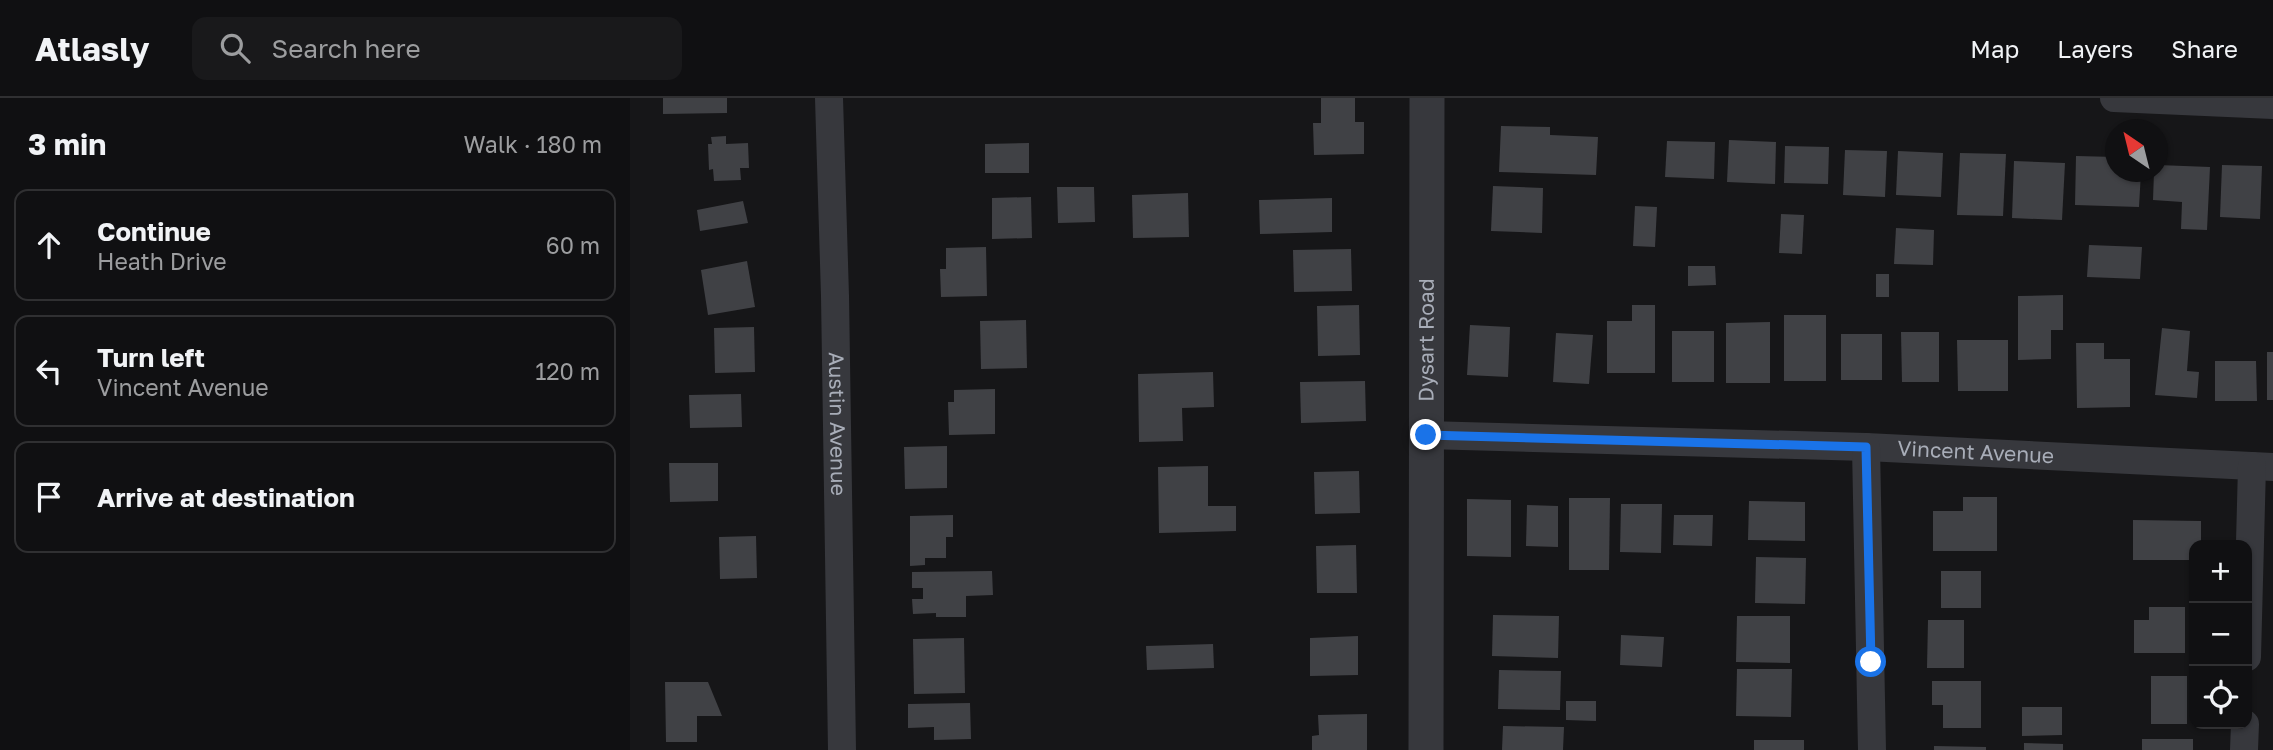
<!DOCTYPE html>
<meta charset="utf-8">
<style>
:root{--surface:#101012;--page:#19191b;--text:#f1f3f6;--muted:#9c9d9f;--line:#303032}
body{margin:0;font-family:"Golos Text",sans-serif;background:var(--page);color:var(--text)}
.controls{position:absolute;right:21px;bottom:21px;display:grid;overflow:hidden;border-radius:14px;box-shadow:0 2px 5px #0004}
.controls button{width:63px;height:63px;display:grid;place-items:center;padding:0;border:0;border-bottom:2px solid var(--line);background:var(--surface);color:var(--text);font:35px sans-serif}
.compass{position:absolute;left:1475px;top:21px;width:63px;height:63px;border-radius:50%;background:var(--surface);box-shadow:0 2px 5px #0004;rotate:325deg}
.stop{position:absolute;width:21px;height:21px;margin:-16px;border:5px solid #1a73e8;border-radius:50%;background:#fff}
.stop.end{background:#1a73e8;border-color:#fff;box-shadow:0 2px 7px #0008}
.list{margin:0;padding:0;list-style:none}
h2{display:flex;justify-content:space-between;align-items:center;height:91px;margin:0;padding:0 28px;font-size:30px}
h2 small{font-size:23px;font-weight:400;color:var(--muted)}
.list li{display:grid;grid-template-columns:46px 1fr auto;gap:21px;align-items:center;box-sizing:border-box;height:112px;margin:0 14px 14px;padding:0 14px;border:2px solid var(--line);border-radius:14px}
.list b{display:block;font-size:26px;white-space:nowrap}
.list p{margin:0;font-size:23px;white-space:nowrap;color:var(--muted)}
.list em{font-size:23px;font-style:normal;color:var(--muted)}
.icon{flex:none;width:38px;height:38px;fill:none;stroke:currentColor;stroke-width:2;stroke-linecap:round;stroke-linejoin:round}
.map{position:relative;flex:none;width:1643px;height:652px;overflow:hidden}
header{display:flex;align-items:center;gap:42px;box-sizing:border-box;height:98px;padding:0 35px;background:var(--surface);border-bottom:2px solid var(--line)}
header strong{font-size:33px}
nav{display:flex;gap:38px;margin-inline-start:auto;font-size:24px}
.search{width:490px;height:63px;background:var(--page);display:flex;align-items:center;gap:18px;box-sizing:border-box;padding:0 24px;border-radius:14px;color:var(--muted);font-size:26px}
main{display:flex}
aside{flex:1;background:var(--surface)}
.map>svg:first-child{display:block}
.building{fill:#404145}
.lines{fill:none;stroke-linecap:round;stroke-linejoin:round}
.minor{stroke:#37383d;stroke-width:28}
.tertiary{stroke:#37383d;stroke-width:35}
.route{stroke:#1a73e8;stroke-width:9}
.labels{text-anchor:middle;stroke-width:6;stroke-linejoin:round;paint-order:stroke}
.street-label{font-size:21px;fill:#a8adb8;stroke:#111113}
</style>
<header>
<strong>Atlasly</strong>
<div class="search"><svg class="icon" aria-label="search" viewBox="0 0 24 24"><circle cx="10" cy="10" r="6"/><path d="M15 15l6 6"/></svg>Search here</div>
<nav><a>Map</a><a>Layers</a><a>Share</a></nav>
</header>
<main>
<aside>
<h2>3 min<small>Walk · 180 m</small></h2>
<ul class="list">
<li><svg class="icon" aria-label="ahead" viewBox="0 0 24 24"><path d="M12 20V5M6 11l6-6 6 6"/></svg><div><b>Continue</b><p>Heath Drive</p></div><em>60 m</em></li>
<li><svg class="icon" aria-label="left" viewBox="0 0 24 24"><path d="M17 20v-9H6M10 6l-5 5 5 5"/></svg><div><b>Turn left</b><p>Vincent Avenue</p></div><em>120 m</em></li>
<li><svg class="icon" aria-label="arrive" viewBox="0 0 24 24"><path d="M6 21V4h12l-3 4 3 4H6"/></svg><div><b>Arrive at destination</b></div></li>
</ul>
</aside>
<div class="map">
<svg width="1643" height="652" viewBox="0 0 1643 652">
<rect width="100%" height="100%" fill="#161618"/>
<g class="building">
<polygon points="33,0 97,0 97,15 33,16"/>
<polygon points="691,0 725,0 725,24 734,24 734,56 684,57 683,25 691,25"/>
<polygon points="871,28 920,29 920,37 968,39 966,77 869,74"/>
<polygon points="96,38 96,46 118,45 119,70 110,70 111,82 84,83 83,71 79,72 78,46 82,46 81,39"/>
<polygon points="1099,42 1146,44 1145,86 1097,84"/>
<polygon points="1037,43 1085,44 1084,81 1035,79"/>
<polygon points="399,45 399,75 355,75 355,46"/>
<polygon points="1155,48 1199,49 1198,86 1154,85"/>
<polygon points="1215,52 1257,53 1255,99 1213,97"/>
<polygon points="1268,53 1313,55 1311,99 1266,97"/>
<polygon points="1330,55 1376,56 1373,118 1327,117"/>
<polygon points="1446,58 1486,59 1486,74 1511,74 1509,109 1445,107"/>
<polygon points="1384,63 1435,65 1432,122 1382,120"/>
<polygon points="1528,67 1580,69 1577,132 1551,131 1552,104 1523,102 1524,74 1528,74"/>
<polygon points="1592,67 1632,68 1630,121 1590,119"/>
<polygon points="863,88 913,90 912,135 861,133"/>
<polygon points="427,89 464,89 465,124 428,125"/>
<polygon points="558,95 559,139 503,140 502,97"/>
<polygon points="401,99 402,140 362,141 362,100"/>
<polygon points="702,100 702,134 630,136 629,102"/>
<polygon points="113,103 118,125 70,133 67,112"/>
<polygon points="1005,108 1027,109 1025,149 1003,148"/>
<polygon points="1151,116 1174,117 1172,156 1149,155"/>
<polygon points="1266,130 1304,132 1303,167 1264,166"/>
<polygon points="1459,147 1512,149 1510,181 1457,179"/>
<polygon points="356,149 357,198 311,199 310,171 316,171 316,150"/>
<polygon points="721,151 722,193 664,194 663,152"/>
<polygon points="117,163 125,209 78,217 71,172"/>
<polygon points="1058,168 1085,168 1086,187 1058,188"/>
<rect x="1246" y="176" width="13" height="23"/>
<polygon points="1433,197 1433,232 1421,232 1421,261 1388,262 1388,198"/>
<polygon points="729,207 730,257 688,258 687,208"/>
<polygon points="1002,207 1025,207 1025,275 977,275 977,223 1002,223"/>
<rect x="1154" y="217" width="42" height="66"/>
<polygon points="396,222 397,270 351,271 350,223"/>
<polygon points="1140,224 1140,285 1096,285 1096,225"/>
<polygon points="840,227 880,229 878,279 837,277"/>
<polygon points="124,229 125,274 85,275 84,230"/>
<polygon points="1532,230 1560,233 1557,273 1569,274 1567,300 1525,297"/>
<rect x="1042" y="233" width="42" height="51"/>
<polygon points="1271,234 1309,234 1309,284 1272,284"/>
<polygon points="926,235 963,237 959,286 923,284"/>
<rect x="1211" y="236" width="41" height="46"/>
<polygon points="1327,242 1378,242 1378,293 1328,293"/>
<polygon points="1446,245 1474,245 1474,261 1500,261 1500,309 1447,310"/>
<rect x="1637" y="254" width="6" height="48"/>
<polygon points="1585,263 1626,263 1627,303 1585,303"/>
<polygon points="583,274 584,309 552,310 553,343 509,344 508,276"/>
<polygon points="735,283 736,323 671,325 670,284"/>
<polygon points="365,291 365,336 319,337 318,304 324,304 324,292"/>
<polygon points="111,296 112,329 60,330 59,297"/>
<polygon points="317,348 317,390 275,391 274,349"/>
<polygon points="39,365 88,365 88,403 40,404"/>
<polygon points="578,368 578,408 606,408 606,433 529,435 528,369"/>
<polygon points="729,373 730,415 685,416 684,374"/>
<polygon points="1333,399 1367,399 1367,453 1303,453 1303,413 1333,413"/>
<polygon points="939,400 980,400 979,472 939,472"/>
<polygon points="837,401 881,402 881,459 837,458"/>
<polygon points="1119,403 1175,404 1175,443 1118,442"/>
<polygon points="991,406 1032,406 1031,455 990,454"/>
<polygon points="897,407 928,408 928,449 896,448"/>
<polygon points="323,417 323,439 316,439 316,460 295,460 295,467 280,468 280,418"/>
<polygon points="1044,417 1083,417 1082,448 1043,447"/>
<polygon points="1503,422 1571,423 1571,447 1564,447 1564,462 1503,462"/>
<polygon points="126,438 127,480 90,481 89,439"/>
<polygon points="726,447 727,495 687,495 686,448"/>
<polygon points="1126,459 1176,460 1175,506 1125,505"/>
<polygon points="362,473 363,497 336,498 336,519 306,519 306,515 283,516 282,501 293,501 293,490 282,490 282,474"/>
<rect x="1311" y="473" width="40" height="37"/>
<polygon points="1519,509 1555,509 1555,555 1504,555 1504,522 1519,522"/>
<polygon points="863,517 929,518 928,560 862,558"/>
<polygon points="1107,518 1160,518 1160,565 1106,564"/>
<polygon points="1298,522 1334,522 1334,570 1297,570"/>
<polygon points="991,537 1034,539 1032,569 990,567"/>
<polygon points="728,538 728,577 680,578 680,540"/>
<polygon points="334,540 335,595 284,596 283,541"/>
<polygon points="583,546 584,570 517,572 516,548"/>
<polygon points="1107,571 1162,571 1161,619 1106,618"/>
<polygon points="869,572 931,573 930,612 868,611"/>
<rect x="1521" y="578" width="36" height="48"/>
<polygon points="1302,583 1351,583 1351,630 1313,630 1313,607 1302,607"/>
<polygon points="35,584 78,584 92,618 67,618 67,644 36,644"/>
<polygon points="936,603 966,603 966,623 936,622"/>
<polygon points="340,605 341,641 304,642 304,629 278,630 278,606"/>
<polygon points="1392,609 1432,609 1432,637 1392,638"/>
<polygon points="737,616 737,652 682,652 682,638 689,637 688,617"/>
<polygon points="873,628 934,629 933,652 872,652"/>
<rect x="1512" y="641" width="51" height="11"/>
<rect x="1124" y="642" width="50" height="10"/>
<polygon points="1394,645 1433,646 1433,652 1394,652"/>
<polygon points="1304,648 1356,649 1356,652 1304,652"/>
</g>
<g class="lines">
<g class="minor">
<path id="s1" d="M 199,0 L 205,198 L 212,652"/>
<polyline points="1484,0 1643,7"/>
<path id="s2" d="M 796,337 L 1236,349 L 1643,369"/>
<polyline points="1236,349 1242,652"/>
<polyline points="1617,559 1622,368"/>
<polyline points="1614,652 1615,626"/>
</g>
<path class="tertiary" id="s3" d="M 796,652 L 797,0"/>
</g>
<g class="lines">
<polyline class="route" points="796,337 1236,349 1241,564"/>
</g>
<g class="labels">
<g class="street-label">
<text dy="7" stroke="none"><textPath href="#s3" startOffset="410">Dysart Road</textPath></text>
<text dy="7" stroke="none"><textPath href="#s1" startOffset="326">Austin Avenue</textPath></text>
<text dy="7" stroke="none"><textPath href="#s2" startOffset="550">Vincent Avenue</textPath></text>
</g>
</g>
</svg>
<div class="controls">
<button>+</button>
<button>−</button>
<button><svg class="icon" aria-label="locate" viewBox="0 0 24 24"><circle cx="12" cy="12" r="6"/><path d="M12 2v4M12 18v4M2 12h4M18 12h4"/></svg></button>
</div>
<svg class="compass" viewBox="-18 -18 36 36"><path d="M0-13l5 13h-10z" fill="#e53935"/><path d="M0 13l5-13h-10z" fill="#9c9d9f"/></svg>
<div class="stop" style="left:1241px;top:564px"></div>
<div class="stop end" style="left:796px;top:337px"></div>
</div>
</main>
